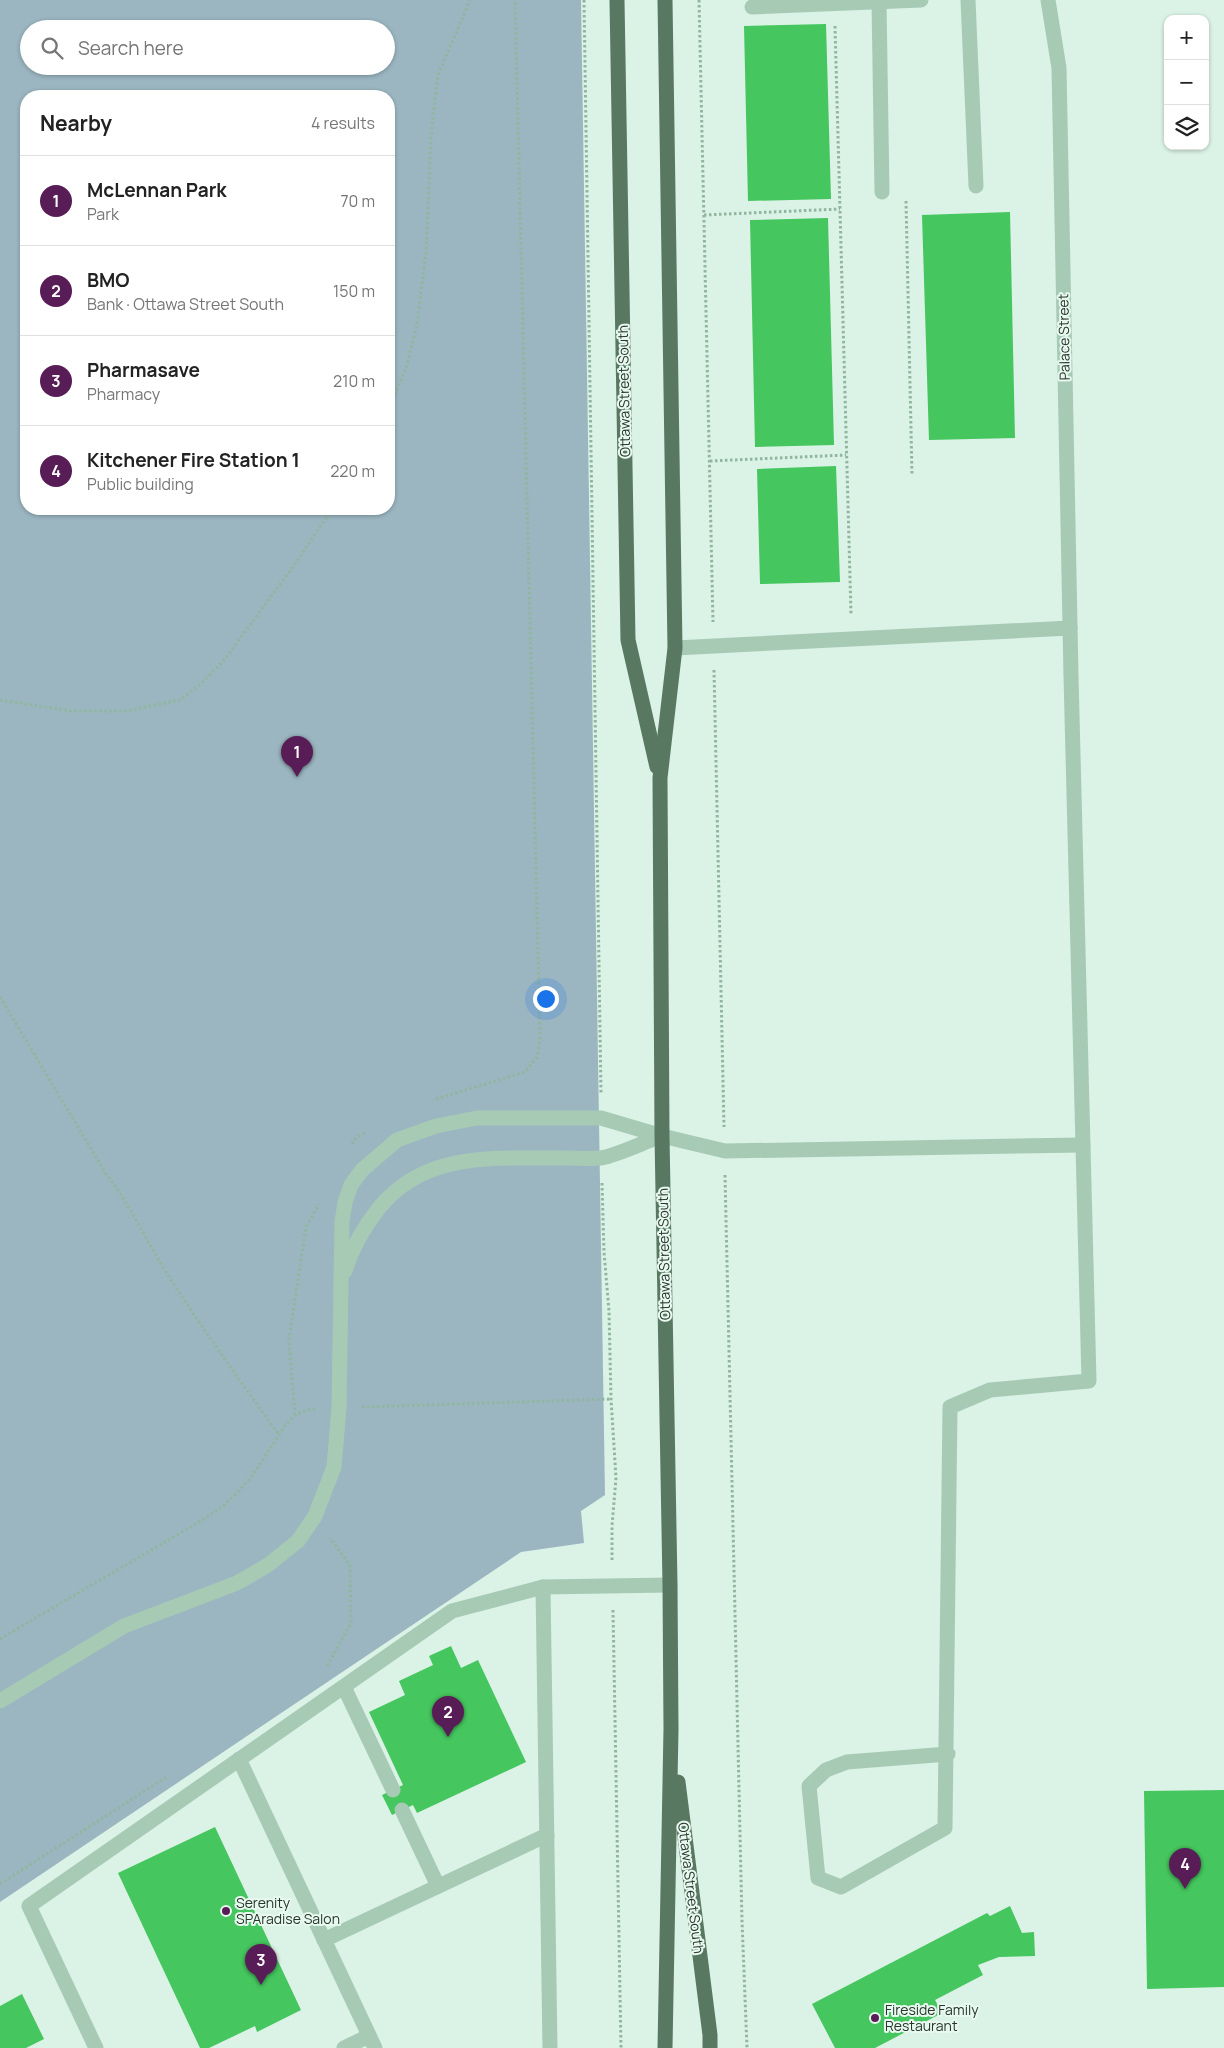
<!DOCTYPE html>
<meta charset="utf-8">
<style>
:root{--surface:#fff;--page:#f2f2f2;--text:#222;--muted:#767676;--line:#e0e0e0;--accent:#581d57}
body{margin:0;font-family:Manrope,sans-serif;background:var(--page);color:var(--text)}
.controls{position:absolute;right:15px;top:15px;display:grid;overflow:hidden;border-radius:10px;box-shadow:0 1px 4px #0004}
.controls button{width:45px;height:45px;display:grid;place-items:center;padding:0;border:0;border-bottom:1px solid var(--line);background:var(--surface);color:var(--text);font:25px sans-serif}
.you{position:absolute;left:545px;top:998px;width:18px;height:18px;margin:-12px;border:4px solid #fff;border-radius:50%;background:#1a73e8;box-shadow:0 0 0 8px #1a73e833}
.badge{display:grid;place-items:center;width:32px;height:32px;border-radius:50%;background:var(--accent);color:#fff;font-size:16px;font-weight:700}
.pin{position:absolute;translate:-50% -41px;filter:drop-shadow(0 1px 2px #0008)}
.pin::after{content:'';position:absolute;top:26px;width:18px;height:15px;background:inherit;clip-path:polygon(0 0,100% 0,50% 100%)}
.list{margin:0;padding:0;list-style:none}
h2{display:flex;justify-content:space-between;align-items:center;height:65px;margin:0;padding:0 20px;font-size:21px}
h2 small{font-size:16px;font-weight:400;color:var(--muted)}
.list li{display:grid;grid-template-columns:32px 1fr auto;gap:15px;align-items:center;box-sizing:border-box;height:90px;padding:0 20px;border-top:1px solid var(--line)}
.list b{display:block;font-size:19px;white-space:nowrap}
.list p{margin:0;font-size:16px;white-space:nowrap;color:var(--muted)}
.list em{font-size:16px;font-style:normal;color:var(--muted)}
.icon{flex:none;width:28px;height:28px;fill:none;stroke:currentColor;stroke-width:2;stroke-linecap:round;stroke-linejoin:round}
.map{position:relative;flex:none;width:1224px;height:2048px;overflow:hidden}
.search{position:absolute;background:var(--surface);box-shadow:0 1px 4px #0004;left:20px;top:20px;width:375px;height:55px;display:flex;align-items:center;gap:12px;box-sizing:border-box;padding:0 18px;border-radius:28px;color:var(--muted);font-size:19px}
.panel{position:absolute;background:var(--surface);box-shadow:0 1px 4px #0004;left:20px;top:90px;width:375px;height:425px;border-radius:20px}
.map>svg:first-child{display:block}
.green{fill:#9bb6c1;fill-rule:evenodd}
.building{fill:#45c65e}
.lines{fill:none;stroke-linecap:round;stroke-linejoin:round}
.path{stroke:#91b69f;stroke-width:3;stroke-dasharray:2.5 2.5;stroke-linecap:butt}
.minor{stroke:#a7cab5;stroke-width:15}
.major{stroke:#597862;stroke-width:15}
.poi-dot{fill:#581d57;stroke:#e8f9f0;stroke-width:2}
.labels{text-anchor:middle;stroke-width:4;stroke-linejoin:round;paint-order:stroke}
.street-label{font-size:14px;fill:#28362c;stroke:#e8f9f0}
.poi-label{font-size:14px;fill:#28362c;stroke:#e8f9f0;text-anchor:start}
</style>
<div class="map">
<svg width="1224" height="2048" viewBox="0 0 1224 2048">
<rect width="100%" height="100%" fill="#dbf2e6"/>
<path class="green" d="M 0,0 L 581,0 L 605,1495 L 581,1511 L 584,1543 L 521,1552 L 0,1902 ZM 29,29 L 386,29 L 386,66 L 29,66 ZM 26,96 L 389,96 L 389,509 L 26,509 Z"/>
<g class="building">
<polygon points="826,24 831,199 748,201 744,26"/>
<polygon points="1010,212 1015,438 929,440 922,215"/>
<polygon points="828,218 834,445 755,447 750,220"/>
<polygon points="836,466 840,582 760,584 757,469"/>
<polygon points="451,1646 461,1668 478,1660 526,1762 417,1813 413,1805 392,1815 382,1795 403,1785 369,1712 405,1695 399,1681 433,1665 429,1656"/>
<polygon points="1224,1790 1224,1987 1147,1989 1144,1791"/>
<polygon points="215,1827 301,2010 257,2032 255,2026 209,2048 200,2048 118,1873"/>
<polygon points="1010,1906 1022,1933 1034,1932 1035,1956 999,1957 978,1965 983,1975 935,2000 942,2013 875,2048 835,2048 812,2004 987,1913 990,1916"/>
<polygon points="22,1994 44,2039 26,2048 0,2048 0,2006"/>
</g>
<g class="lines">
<g class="path">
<polyline points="584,0 601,1094"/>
<polyline points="699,0 713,622"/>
<polyline points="835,26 851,615"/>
<polyline points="906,201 912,475"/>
<polyline points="704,215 840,209"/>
<polyline points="389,409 407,365 417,324 426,252 431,135 438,75 470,0"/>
<polyline points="710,461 846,455"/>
<polyline points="714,670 724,1127"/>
<polyline points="0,700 71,711 127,711 180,700 204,681 225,659 295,564 332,509"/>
<path d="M 0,997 L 106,1174 C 130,1204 145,1239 166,1272 C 202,1328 240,1381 279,1435"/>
<polyline points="436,1099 525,1072 537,1057 540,1037 515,0"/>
<polyline points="352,1144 356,1138 366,1132"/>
<polyline points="725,1175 742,1921 747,2048"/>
<polyline points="602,1183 604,1252 609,1311 611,1399 616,1478 612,1526 612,1561"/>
<polyline points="362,1407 611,1399"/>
<polyline points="295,1415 289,1339 306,1227 319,1204"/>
<polyline points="613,1610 621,2048"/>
<polyline points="0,1639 199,1522 222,1507 238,1492 252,1476 285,1426 295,1415 307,1410 316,1409"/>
<polyline points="327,1666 351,1623 350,1565 330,1538"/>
<polyline points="0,1884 168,1776"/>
</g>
<g class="minor">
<polyline points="968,0 976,186"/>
<polyline points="879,2 882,192"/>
<polyline points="752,7 921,0"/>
<polyline points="675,648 1070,628"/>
<path d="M 345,1271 C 352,1247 364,1227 379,1208 C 427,1149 499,1159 566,1158 C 578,1158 590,1159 601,1158 C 618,1155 644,1142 662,1136"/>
<polyline points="543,1587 550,2048"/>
<polyline points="344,1687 393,1790"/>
<polyline points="0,1701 124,1626 237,1583 268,1565 298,1541 315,1516 334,1467 339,1408 342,1222 345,1202 351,1185 362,1170 397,1140 436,1126 477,1118 601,1118 662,1136 725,1151 1083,1145"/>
<polyline points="948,1754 847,1762 826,1770 809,1786 818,1878 841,1887 945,1828 950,1407 990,1390 1089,1381 1071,676 1059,68 1048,0"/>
<polyline points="239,1759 375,2048"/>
<polyline points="402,1810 438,1886"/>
<polyline points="324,1940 547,1835"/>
<polyline points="96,2048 29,1906 452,1611 543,1587 670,1585"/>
<polyline points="344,2048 369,2036"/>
</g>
<g class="major">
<polyline points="617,0 628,640 657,767"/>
<polyline points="665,0 675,648 660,778 662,1136 670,1585 671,1729 665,2048"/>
<polyline points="678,1782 710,2035 710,2048"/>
</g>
</g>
<g class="poi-dot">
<circle cx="226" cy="1911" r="5"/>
<circle cx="875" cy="2018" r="5"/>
</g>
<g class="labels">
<g class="street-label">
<text transform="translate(1064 337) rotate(-91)" y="5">Palace Street</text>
<text transform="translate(624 391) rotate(-91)" y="5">Ottawa Street South</text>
<text transform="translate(664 1254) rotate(-91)" y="5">Ottawa Street South</text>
<text transform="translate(691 1888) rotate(83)" y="5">Ottawa Street South</text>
</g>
<g class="poi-label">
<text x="236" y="1908">Serenity<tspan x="236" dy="16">SPAradise Salon</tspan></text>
<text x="885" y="2015">Fireside Family<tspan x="885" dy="16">Restaurant</tspan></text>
</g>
</g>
</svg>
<div class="controls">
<button>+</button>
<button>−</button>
<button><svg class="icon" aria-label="layers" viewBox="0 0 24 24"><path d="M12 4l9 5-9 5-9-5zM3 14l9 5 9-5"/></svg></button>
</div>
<div class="you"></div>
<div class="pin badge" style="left:297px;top:777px">1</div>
<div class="pin badge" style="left:448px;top:1737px">2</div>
<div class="pin badge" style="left:261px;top:1985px">3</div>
<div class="pin badge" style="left:1185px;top:1889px">4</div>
<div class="search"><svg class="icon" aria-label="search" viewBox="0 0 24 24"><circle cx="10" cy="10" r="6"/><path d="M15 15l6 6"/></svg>Search here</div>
<section class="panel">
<h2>Nearby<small>4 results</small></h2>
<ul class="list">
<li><span class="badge">1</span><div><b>McLennan Park</b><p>Park</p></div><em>70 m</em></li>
<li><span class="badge">2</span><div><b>BMO</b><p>Bank · Ottawa Street South</p></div><em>150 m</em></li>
<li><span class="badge">3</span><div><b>Pharmasave</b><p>Pharmacy</p></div><em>210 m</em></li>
<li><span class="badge">4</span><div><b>Kitchener Fire Station 1</b><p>Public building</p></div><em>220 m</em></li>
</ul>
</section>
</div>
